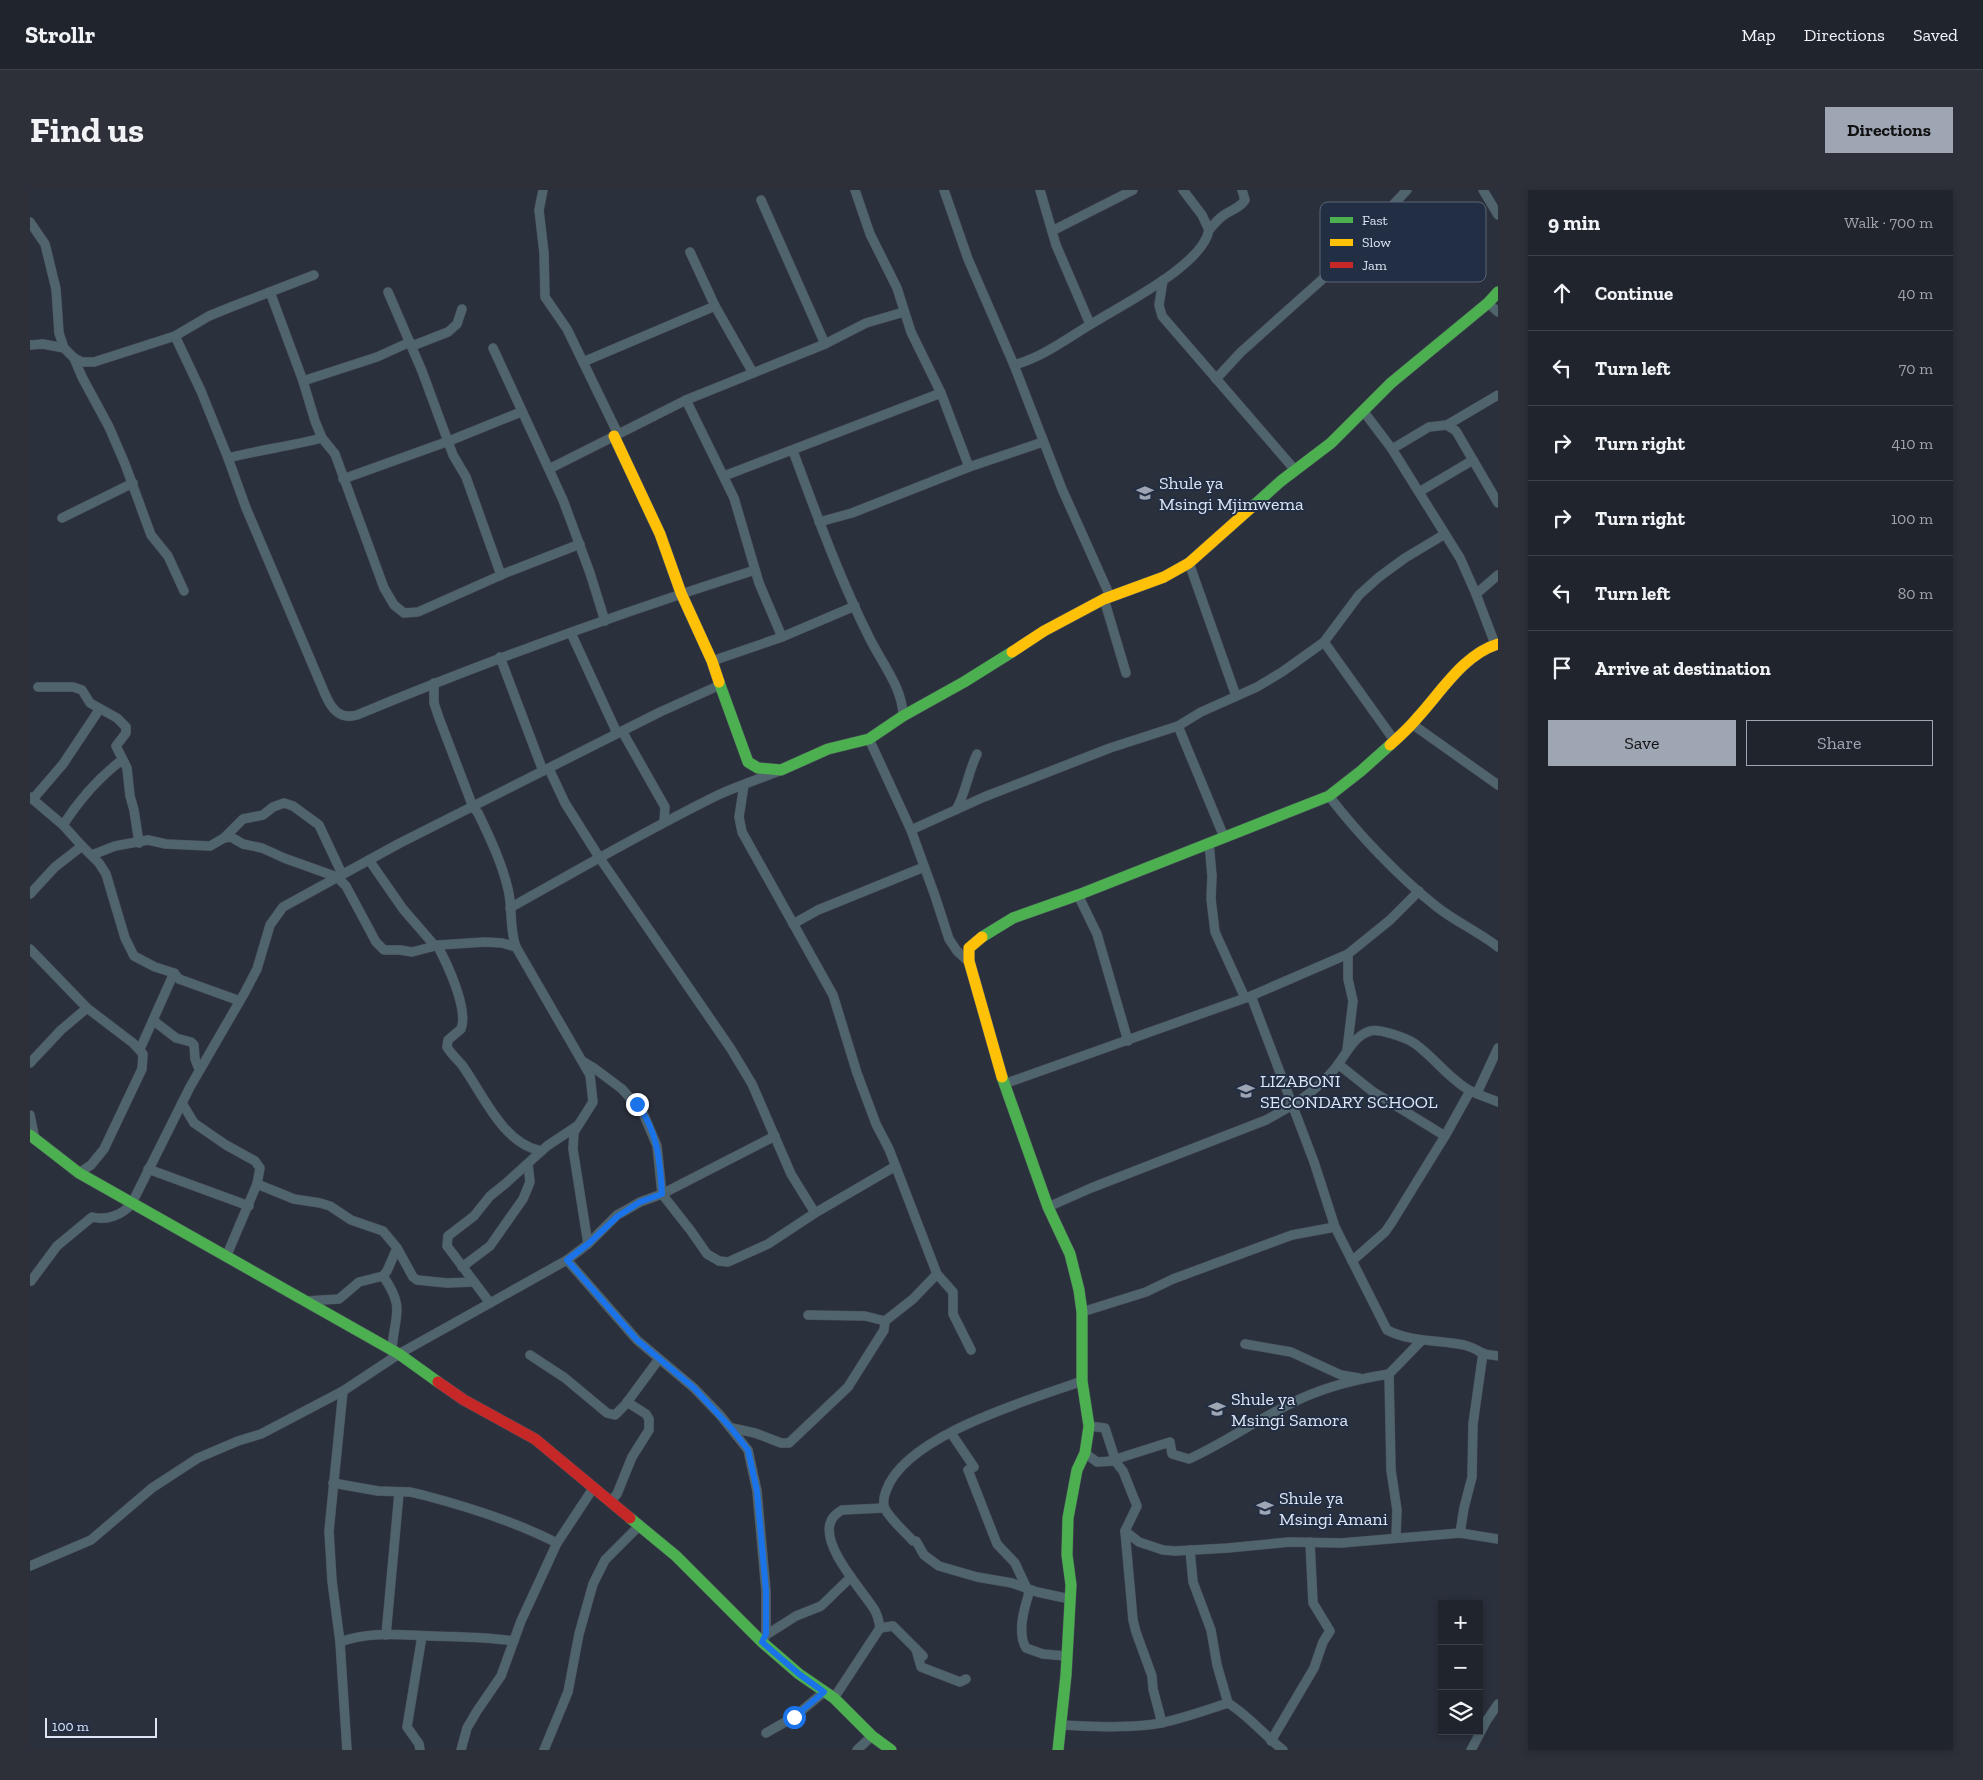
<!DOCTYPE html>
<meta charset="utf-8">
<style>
:root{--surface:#20242d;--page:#2d3039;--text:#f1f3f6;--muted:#a2a4aa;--line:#3d4149;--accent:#9ea6b4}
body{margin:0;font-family:"Zilla Slab",serif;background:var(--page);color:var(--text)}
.controls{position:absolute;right:15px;bottom:15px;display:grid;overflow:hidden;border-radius:0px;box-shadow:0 2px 8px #0003}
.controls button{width:45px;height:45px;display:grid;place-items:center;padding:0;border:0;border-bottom:1px solid var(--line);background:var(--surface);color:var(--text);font:25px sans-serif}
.scale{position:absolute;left:15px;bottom:12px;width:112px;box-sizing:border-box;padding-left:5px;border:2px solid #dde5f4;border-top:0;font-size:14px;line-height:18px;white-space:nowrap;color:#dde5f4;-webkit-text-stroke:4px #222e44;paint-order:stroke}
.stop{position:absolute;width:15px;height:15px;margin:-11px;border:4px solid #1a73e8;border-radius:50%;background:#fff}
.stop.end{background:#1a73e8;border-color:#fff;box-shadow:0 1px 5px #0008}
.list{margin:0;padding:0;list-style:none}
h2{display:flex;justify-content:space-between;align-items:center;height:65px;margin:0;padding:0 20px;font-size:21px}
h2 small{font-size:16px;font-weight:400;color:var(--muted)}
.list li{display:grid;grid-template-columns:32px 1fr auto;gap:15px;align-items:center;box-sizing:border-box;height:75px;padding:0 20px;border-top:1px solid var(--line)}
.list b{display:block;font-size:19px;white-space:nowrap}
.list em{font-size:16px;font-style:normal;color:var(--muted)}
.actions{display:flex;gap:10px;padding:15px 20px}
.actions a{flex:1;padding:11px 0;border:1px solid var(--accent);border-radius:0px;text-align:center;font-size:18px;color:var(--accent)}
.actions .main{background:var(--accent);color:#111}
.icon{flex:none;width:28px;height:28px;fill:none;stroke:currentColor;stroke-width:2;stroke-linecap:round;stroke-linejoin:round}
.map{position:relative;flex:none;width:1468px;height:1560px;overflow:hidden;border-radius:0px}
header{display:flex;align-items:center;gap:30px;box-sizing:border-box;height:70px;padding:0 25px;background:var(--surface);border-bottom:1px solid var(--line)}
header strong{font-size:24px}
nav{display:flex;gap:28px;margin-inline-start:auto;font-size:18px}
.intro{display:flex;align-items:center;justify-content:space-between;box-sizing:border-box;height:120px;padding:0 30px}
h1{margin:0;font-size:35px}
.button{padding:12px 22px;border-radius:0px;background:var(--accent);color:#111;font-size:18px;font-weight:700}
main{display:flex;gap:30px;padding:0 30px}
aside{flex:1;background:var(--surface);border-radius:0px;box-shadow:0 2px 8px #0003}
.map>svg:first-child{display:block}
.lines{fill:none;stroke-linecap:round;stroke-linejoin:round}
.street-casing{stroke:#484e58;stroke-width:10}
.fast-casing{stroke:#484e58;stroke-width:12}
.slow-casing{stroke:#484e58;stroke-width:12}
.jam-casing{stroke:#484e58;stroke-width:12}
.street{stroke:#50646e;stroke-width:9}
.fast{stroke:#4caf50;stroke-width:11}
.slow{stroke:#ffc107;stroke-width:11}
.jam{stroke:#c62828;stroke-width:11}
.route{stroke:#1a73e8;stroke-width:6}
.labels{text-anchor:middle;stroke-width:4;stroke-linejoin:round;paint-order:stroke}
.poi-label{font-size:18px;fill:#dde5f4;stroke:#222e44;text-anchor:start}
.key{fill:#222e44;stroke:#5a6579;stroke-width:1}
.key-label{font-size:14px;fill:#dde5f4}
</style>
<header>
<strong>Strollr</strong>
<nav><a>Map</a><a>Directions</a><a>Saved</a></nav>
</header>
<div class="intro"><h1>Find us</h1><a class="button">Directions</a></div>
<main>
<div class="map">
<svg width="1468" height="1560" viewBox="0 0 1468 1560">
<rect width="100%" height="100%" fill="#2a303c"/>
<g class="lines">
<g class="street-casing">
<g id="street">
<polyline points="513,0 509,20 514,63 515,107 537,139 588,244"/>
<polyline points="825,0 840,44 867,98 881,142 911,203 939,277"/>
<polyline points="914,0 938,69 984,175 1032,299 1080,406"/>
<polyline points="1010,0 1026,55 1060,134"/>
<polyline points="1453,0 1468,25"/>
<polyline points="731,10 795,154"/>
<polyline points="0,32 15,54 26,99 29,143 34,158"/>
<path d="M 1179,40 C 1184,34 1188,29 1194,25 C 1201,20 1210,18 1215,10 L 1212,0"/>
<polyline points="1022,41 1103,0"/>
<polyline points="660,62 685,116 723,183"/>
<polyline points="1133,90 1129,115 1132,126 1265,280"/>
<polyline points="240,102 273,191 285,231 292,248 305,264 354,398 364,415 374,423 388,422 478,382 550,354"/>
<polyline points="358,102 392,181 423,265 436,287 471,385"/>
<polyline points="1458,113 1468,122"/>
<path d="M 145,146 L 171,201 L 198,268 L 216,318 L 295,504 C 301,518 309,530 327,525 C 457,471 590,423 725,380"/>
<polyline points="0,155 13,154 34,158 44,168 52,172 64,172 145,146 179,126 201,117 284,85"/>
<polyline points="382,156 418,142 427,134 432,119"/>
<polyline points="463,158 533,310 560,383 575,431"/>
<polyline points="44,168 52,187 79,237 95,274 121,345 138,366 154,401"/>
<polyline points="553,172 685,116"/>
<path d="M 984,175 C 1016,166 1040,146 1068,130 C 1097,112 1173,74 1179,40 L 1172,25 L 1153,0"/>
<polyline points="1186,189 1211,162 1296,86 1377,0"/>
<polyline points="273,191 347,167 380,152"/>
<polyline points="656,210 704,308 729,393 752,447"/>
<polyline points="1334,222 1362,259 1430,368 1446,404 1465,454"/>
<polyline points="1417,235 1468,205"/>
<polyline points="1362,259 1399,237 1417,235 1426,241 1468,313"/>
<path d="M 763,261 C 786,323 809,387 839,447 C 851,472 873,498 873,526"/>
<path d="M 198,268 C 229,260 261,256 292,248"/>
<polyline points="519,279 656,210 795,154 836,133 874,122"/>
<polyline points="694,286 911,203"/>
<polyline points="313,289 419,251 491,222"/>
<polyline points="1389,302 1443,270"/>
<polyline points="32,328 103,293"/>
<polyline points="789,332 822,323 939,277 1013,252"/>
<polyline points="1159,373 1206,506"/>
<polyline points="1446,404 1468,385"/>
<polyline points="1074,409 1096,483"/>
<polyline points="541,443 587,543"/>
<polyline points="1294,452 1364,550"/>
<polyline points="470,467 513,581"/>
<polyline points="682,471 752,447 825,416"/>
<path d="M 404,493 L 404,513 L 409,528 L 443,617 L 448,623 C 460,648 472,673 478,699 C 483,719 479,738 486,757 L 560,885 L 563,912 L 544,942 L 543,959 L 558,1054"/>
<polyline points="8,497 43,497 52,500 60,513 87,528 96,537 96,543 86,556 97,578 100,606 104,620 109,653"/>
<polyline points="1382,534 1468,595"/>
<polyline points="1148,536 1194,647"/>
<polyline points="592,541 635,617 634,632"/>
<polyline points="839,549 881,640 905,706 919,749 927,761 940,773"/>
<polyline points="519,579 535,613 569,667 701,859 722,894 761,984 785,1023"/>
<polyline points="714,595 709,627 712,642 803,805 827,883 846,934 859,959 907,1084 923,1102 923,1124 941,1160"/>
<path d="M 1299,606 C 1328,644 1369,687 1407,717 C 1426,732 1449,742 1468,757"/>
<polyline points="0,607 33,635 52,656 69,673 76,684 95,748 104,766 125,777 144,783 149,789 210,811"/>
<polyline points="3,609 33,574 69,520"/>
<path d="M 926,620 C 936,603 938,582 947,564"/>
<path d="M 33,635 C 50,609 68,588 92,570"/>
<polyline points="881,640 954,607 1080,558 1148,536 1171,522 1227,497 1252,482 1294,452 1329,405 1349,387 1375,368 1415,344"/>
<polyline points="194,648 201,647 213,654 232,658 254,668 307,687 316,696 346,752 354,760 370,760 382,762 409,755 455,752 472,753 486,757"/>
<polyline points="1179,653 1182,686 1181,709 1185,742 1215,808"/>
<polyline points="62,665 85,656 118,650 136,654 180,656 194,648 213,629 233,625 243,617 254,613 263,616 289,635 312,684"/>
<polyline points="339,670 373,719 405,756"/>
<polyline points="0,704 25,677 52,656"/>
<polyline points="1048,705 1067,744 1098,851"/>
<path d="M 480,718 C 549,679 617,640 688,605 C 708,596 729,589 749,581"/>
<polyline points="763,734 788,720 894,677"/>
<path d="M 407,755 C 417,773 439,820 431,839 L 418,850 L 417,857 C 421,864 427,869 432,875 C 453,904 472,953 511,961"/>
<polyline points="0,759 57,818 103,853 113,864 112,879 74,959 61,975 49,983"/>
<polyline points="1221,806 1318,764 1360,730 1389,701"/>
<polyline points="124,831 146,848 161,852 164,855 165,869 169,879"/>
<polyline points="110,859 144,783"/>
<polyline points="1317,860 1323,811 1318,789 1318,764"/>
<polyline points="554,872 564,878 592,899 613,923 627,956 632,1004 661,1041 677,1064 689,1071 698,1072 738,1054 785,1023 864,977"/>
<polyline points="0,873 31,840 57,818"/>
<polyline points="1308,874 1342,901 1415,946"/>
<path d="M 974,894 L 1221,806 L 1284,972 L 1305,1037 L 1357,1140 C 1380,1152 1409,1150 1434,1155 C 1442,1157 1446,1159 1452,1163 C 1456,1165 1464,1165 1468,1166"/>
<polyline points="1447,903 1468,858"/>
<polyline points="152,913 164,933 196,955 225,971 230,978 227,994 196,1067"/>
<polyline points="0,925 5,950"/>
<polyline points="118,979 219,1016"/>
<polyline points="227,994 264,1009 290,1013 300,1016 321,1030 353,1041 367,1058 383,1087 387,1090 417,1093 444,1092"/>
<path d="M 1018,1017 L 1061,998 L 1236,930 C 1262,916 1281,905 1301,883 C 1314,870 1321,847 1340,841 C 1349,838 1376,848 1384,853 C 1404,867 1418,888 1439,900 C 1448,905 1459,908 1468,912"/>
<polyline points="537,1070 607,1150 664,1198 690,1225 718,1260 727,1301 736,1401 736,1445 732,1452"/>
<polyline points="1322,1071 1355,1042 1362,1032 1415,946 1440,901"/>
<polyline points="432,1077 460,1056 493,1009 500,992 498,974"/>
<path d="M 353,1086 C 377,1120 363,1126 362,1162"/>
<path d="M 1,1091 L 27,1056 L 62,1027 C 76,1031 93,1025 102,1013 L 160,897 L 215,802 L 227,779 L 240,735 L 253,717 L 370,653 L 630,522 L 690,495"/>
<polyline points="276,1111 309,1109 329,1092 353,1086 357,1081 367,1058"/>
<polyline points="460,1113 417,1056 418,1046 444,1026 460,1006 475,994 517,956 547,936"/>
<polyline points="1052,1122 1116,1102 1143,1089 1262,1045 1305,1037"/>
<polyline points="778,1125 835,1126 855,1131"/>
<polyline points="1215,1154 1261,1162 1311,1185 1329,1188"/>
<polyline points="367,1165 537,1070 558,1054 587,1025 598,1019 610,1012 632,1004 745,946"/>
<polyline points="500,1165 535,1188 577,1223 585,1225 595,1215 629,1169"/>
<polyline points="313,1201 299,1341 302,1391 310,1452 317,1560"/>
<polyline points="1059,1236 1075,1238 1085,1269"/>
<polyline points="702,1238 725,1243 751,1253 759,1253 818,1197 854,1140 855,1131 883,1109 907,1084"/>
<path d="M 921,1243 L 944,1277 L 938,1280 L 967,1354 L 985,1373 L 999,1403 C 994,1419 987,1443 996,1458 L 1013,1464 L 1036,1466"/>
<polyline points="1055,1263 1067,1272 1085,1271 1093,1281 1107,1316 1095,1341 1109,1352 1133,1360 1145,1361 1198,1358 1259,1352 1311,1353 1430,1343 1468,1349"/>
<path d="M 1080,1271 L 1140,1252 L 1142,1264 L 1159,1269 C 1194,1253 1225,1231 1260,1214 C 1288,1199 1327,1189 1359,1184"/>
<path d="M 303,1293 L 348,1301 L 380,1302 L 393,1305 C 439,1317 484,1331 527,1353 L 564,1297"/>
<polyline points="581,1311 587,1304 602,1267 619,1240 619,1229 616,1224 597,1212"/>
<path d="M 854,1318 L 812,1320 C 807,1323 803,1326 801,1331 C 790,1355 832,1400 844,1419 C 848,1425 849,1432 850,1438 L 863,1436 L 893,1466"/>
<polyline points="1095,1341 1103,1430 1106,1442 1122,1486 1123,1499 1132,1533"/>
<polyline points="1430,1343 1434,1318 1442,1287 1443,1234 1453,1163"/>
<polyline points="1366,1347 1367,1320 1361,1280 1359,1184 1392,1150"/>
<path d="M 1160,1360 L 1163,1392 L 1181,1440 L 1187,1475 L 1198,1513 C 1219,1526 1234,1545 1253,1560"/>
<polyline points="0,1376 61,1350 122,1298 168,1268 208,1251 231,1244 313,1201 369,1164"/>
<path d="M 1040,1409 L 1007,1402 L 982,1393 L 947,1387 L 909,1376 L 894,1365 L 886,1351 L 883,1351 C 876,1343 856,1325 854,1316 C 853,1310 854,1306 856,1301 C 875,1245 1000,1210 1052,1191"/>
<polyline points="356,1445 369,1303"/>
<polyline points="736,1445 766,1426 791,1416 821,1387"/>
<path d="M 310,1452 C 340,1441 371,1445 402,1446 C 430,1447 457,1447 484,1451"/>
<polyline points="886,1459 891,1477 930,1492 936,1489"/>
<polyline points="804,1508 850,1438"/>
<path d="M 1030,1535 C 1063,1536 1098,1539 1131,1533 C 1154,1528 1176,1520 1198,1513"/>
<polyline points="736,1543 764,1527 794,1502"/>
<polyline points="1241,1551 1284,1478 1293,1452 1300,1441 1283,1413 1280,1352"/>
<polyline points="390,1560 389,1554 377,1537 392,1446"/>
<polyline points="431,1560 437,1538 447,1521 471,1486 491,1431 527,1353"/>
<polyline points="514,1560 538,1502 549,1444 563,1394 575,1370 610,1335"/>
<polyline points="827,1560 842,1546"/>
<polyline points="1441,1560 1457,1530 1468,1514"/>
</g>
</g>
<g class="fast-casing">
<g id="fast">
<polyline points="1222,317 1251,291 1301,253 1361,193 1458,113 1468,102"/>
<polyline points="689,492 718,572 728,578 751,580 798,559 839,549 873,526 934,492 982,462"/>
<polyline points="952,747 983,728 1048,705 1299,606 1331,581 1360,555"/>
<polyline points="972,887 1018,1017 1040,1064 1049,1100 1052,1122 1052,1191 1059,1236 1055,1263 1047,1280 1038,1328 1037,1365 1041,1395 1036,1485 1028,1560"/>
<polyline points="0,945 49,983 369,1164 408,1192"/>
<polyline points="600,1328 646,1366 732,1452 769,1484 804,1508 842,1546 861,1560"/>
</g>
</g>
<g class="slow-casing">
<g id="slow">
<polyline points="584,246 630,344 651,403 682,471 689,492"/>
<polyline points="982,462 1014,441 1074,409 1134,387 1159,373 1222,317"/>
<path d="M 1360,555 C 1370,546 1380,537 1388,527 C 1411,502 1434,464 1468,454"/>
<polyline points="952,747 939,758 939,771 972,887"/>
</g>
</g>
<g class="jam-casing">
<polyline id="jam" points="408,1192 434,1210 505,1249 600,1328"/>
</g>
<use href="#street" class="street"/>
<use href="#fast" class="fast"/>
<use href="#slow" class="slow"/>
<use href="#jam" class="jam"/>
</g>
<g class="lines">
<path class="route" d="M 607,914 C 628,941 630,972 632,1004 L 610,1012 L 588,1026 L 558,1054 L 537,1070 L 607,1150 L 664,1198 L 701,1238 L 718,1260 L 727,1301 L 736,1401 L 736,1444 L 732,1452 L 769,1484 L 794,1502 L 764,1527"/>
</g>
<defs>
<g id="school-bare" transform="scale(1.35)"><path d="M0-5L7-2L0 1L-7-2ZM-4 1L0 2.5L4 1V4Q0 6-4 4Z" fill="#9ea6b4" stroke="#222e44" stroke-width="2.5" paint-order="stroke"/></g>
</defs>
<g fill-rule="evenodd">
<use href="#school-bare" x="1115" y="303"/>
<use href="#school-bare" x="1216" y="901"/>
<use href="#school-bare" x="1187" y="1219"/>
<use href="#school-bare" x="1235" y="1318"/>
</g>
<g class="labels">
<g class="poi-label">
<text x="1129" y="299">Shule ya<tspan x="1129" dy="21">Msingi Mjimwema</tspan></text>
<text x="1230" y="897">LIZABONI<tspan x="1230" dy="21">SECONDARY SCHOOL</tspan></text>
<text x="1201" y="1215">Shule ya<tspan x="1201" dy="21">Msingi Samora</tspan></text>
<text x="1249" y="1314">Shule ya<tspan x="1249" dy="21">Msingi Amani</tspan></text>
</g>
</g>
<rect x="1290" y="12" width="166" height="80" rx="8" class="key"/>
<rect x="1300" y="27" width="23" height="6" fill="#4caf50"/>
<rect x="1300" y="49" width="23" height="7" fill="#ffc107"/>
<rect x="1300" y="72" width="23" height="6" fill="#c62828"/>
<g class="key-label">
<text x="1332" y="35">Fast</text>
<text x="1332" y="57">Slow</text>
<text x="1332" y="80">Jam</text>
</g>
</svg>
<div class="controls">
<button>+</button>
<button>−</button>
<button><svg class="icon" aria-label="layers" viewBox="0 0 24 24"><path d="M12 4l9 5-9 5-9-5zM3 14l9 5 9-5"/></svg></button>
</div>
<div class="scale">100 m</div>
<div class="stop" style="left:764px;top:1527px"></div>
<div class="stop end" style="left:607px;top:914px"></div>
</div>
<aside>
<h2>9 min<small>Walk · 700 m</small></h2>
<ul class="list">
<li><svg class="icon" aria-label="ahead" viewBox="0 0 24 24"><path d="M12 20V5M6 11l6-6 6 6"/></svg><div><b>Continue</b></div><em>40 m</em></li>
<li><svg class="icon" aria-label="left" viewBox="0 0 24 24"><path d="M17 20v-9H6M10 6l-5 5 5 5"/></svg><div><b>Turn left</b></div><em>70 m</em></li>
<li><svg class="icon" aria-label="right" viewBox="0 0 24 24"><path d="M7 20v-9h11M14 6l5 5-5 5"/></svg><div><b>Turn right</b></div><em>410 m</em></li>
<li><svg class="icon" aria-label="right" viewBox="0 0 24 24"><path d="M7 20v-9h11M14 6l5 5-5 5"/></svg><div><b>Turn right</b></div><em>100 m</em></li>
<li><svg class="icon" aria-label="left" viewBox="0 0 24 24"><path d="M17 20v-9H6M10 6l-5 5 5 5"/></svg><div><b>Turn left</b></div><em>80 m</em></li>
<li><svg class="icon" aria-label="arrive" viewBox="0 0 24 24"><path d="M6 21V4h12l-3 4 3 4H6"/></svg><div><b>Arrive at destination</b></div></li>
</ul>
<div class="actions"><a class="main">Save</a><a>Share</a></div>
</aside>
</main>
